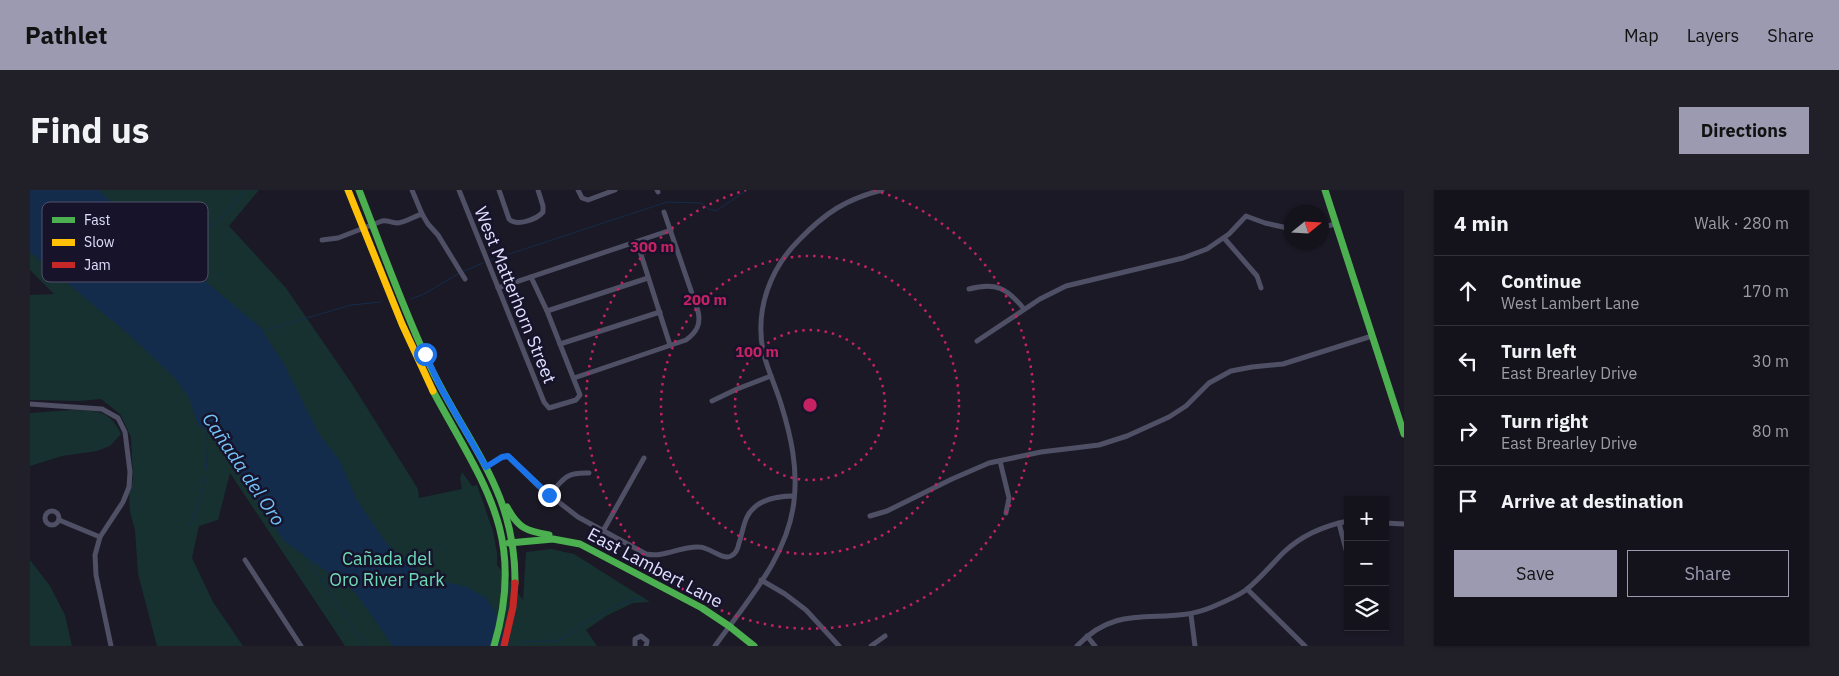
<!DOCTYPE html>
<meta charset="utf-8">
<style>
:root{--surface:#14131c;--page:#212029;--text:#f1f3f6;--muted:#9d9ea3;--line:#33323b;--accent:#9b9ab1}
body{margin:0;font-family:"IBM Plex Sans",sans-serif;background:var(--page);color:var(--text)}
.controls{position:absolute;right:15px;bottom:15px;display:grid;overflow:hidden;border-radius:0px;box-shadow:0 1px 4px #0004}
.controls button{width:45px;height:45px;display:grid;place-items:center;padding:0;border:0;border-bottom:1px solid var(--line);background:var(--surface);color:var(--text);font:25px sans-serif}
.compass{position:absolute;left:1254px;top:15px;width:45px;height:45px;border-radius:50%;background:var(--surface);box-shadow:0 1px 4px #0004;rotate:72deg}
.stop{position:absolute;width:15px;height:15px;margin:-11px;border:4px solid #1a73e8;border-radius:50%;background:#fff}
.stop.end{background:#1a73e8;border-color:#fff;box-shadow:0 1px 5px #0008}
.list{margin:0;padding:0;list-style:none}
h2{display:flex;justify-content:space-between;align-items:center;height:65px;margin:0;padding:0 20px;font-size:21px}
h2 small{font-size:16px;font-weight:400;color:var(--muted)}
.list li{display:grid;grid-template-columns:32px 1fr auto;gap:15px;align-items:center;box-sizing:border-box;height:70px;padding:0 20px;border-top:1px solid var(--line)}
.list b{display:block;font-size:19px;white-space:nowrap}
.list p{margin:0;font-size:16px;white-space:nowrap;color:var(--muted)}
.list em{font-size:16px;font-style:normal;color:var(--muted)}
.actions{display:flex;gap:10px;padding:15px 20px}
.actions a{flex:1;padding:11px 0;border:1px solid var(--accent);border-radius:0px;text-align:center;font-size:18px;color:var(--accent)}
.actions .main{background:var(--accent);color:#111}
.icon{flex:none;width:28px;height:28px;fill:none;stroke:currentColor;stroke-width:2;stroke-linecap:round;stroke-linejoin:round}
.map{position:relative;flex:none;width:1374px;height:456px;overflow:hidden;border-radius:0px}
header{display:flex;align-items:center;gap:30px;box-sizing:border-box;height:70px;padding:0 25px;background:var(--accent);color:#111}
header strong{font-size:24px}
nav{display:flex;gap:28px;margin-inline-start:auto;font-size:18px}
.intro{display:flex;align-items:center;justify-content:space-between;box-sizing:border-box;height:120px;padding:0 30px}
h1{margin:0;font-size:35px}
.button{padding:12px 22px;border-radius:0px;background:var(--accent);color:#111;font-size:18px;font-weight:700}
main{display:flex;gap:30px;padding:0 30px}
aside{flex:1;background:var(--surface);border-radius:0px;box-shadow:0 1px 4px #0004}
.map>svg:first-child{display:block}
.green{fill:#173130}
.water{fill:#142c4c}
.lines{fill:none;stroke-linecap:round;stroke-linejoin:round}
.stream{stroke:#142c4c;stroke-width:1}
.street{stroke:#4f4f65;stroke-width:5}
.fast{stroke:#4caf50;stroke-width:7}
.slow{stroke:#ffc107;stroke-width:7}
.jam{stroke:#c62828;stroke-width:7}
.route{stroke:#1a73e8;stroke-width:6}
.ring{fill:none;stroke:#c42263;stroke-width:2.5;stroke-dasharray:2.5 5}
.labels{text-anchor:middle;stroke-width:5;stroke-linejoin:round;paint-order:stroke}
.street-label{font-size:18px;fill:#e0dffd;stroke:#16132b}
.park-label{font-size:18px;fill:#6ddbb8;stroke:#16132b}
.water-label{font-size:19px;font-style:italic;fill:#73c3f7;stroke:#16132b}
.key{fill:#16132b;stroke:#53506a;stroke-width:1}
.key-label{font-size:14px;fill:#e0dffd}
.centre{fill:#c42263;stroke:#16132b;stroke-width:2.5}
.ring-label{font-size:15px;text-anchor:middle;font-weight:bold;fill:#c42263;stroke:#16132b;stroke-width:5;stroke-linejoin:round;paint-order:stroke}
</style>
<header>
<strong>Pathlet</strong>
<nav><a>Map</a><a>Layers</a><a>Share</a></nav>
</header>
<div class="intro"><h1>Find us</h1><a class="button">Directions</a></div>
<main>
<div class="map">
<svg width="1374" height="456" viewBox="0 0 1374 456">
<rect width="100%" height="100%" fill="#1a1925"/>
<g class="green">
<polygon points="0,0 229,0 199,36 256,98 322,194 388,299 389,308 432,299 430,288 432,282 442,296 447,295 463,341 467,363 467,375 493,410 496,362 521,359 544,364 620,412 603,413 576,426 556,440 567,456 315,456 200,283 188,330 169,336 162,368 183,412 213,456 127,456 108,384 105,340 100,322 99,304 103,289 101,247 90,224 71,209 49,211 0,210 0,105 24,104 0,80"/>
<path d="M 42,220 C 67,221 79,219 91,244 L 80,256 L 67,261 L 32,266 L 0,276 L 0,223 Z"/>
<polygon points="0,370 20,396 35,425 42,456 0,456"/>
</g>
<polygon class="water" points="0,0 68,0 98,27 230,137 255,176 289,244 310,271 327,310 357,354 396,387 437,397 456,408 464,419 479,456 363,456 325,402 254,351 198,266 187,246 168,235 159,208 145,188 97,143 0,62"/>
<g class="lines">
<g class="stream">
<polyline points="129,54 158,46 189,31 215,0"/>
<polyline points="461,70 637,12 672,13 678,19 686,21 717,0"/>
<polyline points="434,81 453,73"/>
<polyline points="381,109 394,104 428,84"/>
<polyline points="233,141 321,115 351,112"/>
<path d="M 159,337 C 176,302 178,278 177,240"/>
<polyline points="275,365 335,456"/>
<polyline points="489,456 492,452 526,451 539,445 553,434 587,415 613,407"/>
</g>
<g class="street">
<polyline points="429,0 514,212 519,218 546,210 550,205 517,121 501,87"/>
<path d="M 469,0 L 479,29 C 487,37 507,29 513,22 L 513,16 L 508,0"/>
<polyline points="548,0 552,8 558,10 585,0"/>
<polyline points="627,0 628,2"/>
<polyline points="392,24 398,34 408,45 435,89"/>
<polyline points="1292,37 1306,34"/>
<polyline points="1194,48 1227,86 1231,98"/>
<path d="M 292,50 L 308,48 L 352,31 C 358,30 362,33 368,33 C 376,32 385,26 392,24 L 382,0"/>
<polyline points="607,52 640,155"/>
<polyline points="468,98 641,40"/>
<path d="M 939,99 C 966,92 977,98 994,119"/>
<polyline points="517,121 618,88"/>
<polyline points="947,151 1010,109 1036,96 1153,68 1177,59 1199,44 1216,26 1235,33 1262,39"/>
<polyline points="530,154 630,122"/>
<path d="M 544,188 L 656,150 C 667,142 671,134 668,121 L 634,22"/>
<polyline points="682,211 707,199 741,186"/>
<polyline points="0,214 72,219 88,228 95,242 100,282 99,297 93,312 70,347 65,365 66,385 81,456"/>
<polyline points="970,271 979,308 976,323"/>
<path d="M 456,277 L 472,267 L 478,266 L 508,296 L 548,327 L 616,364 C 635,368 650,356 669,357 C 680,357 693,371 701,366 C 706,364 708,358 709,353 C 712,345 713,335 717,327 C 726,309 747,306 764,306"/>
<path d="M 519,305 C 534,289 535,282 559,283"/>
<circle cx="22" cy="328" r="7"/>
<polyline points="840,326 857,321 922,289 959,273 1011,262 1069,255 1097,246 1139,227 1156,216 1179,193 1201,181 1222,177 1253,174 1342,146"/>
<polyline points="29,330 70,347"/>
<polyline points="1309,333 1318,367"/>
<polyline points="1355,333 1374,334"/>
<polyline points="573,341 614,268"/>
<polyline points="215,370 271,456"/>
<polyline points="731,390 755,404 776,420 809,456"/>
<polyline points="1217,399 1275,456"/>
<polyline points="1161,425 1165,456"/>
<polyline points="1057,446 1065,456"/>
<polyline points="605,456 605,449 611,446 617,451 616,456"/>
<path d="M 685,456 C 716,412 758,367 764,311 C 768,278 761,246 751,214 C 746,197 737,179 733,161 C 725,119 740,79 769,50 C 795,23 816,9 852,0"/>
<polyline points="841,456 855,446"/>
<path d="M 1047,456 C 1091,409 1133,438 1182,417 C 1194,412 1206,407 1216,400 C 1230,389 1241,375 1254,362 C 1272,345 1293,336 1318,331"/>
</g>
<g class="fast">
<path d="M 329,0 C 352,59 373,119 400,176 C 437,254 486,300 485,393"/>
<polyline points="1295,0 1374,244"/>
<path d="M 403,201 C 453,294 497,345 464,456"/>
<path d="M 477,317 C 488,338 496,341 519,345"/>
<polyline points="479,353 523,349 550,354 672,418 699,436 724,456"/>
</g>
<polyline class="slow" points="318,0 372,134 403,201"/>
<polyline class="jam" points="474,456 483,417 485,393"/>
</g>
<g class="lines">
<polyline class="route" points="395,164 411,198 456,277 472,267 478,266 519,305"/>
</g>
<g class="ring">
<circle cx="780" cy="215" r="75"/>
<circle cx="780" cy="215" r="149"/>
<path d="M844 0A224 224 0 1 1 716 0"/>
</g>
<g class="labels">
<g class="street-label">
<text transform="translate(485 105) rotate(68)" y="6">West Matterhorn Street</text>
<text transform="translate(625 378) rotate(28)" y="6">East Lambert Lane</text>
</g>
<g class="park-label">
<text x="357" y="375">Cañada del<tspan x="357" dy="21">Oro River Park</tspan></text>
</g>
<g class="water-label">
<text transform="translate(214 279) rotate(56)" y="7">Cañada del Oro</text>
</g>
</g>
<rect x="12" y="12" width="166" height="80" rx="8" class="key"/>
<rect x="22" y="27" width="23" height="6" fill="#4caf50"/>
<rect x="22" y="49" width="23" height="7" fill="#ffc107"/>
<rect x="22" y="72" width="23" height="6" fill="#c62828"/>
<g class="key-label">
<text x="54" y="35">Fast</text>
<text x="54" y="57">Slow</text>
<text x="54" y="80">Jam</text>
</g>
<circle cx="780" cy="215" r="8" class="centre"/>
<g class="ring-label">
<text x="622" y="62">300 m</text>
<text x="675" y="115">200 m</text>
<text x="727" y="167">100 m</text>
</g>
</svg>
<div class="controls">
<button>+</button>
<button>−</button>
<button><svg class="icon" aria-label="layers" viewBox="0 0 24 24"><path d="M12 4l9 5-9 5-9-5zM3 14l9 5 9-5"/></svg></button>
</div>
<svg class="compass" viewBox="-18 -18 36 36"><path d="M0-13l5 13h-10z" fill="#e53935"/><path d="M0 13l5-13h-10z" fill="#9d9ea3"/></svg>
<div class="stop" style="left:395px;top:164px"></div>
<div class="stop end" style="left:519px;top:305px"></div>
</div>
<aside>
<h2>4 min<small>Walk · 280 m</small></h2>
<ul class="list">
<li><svg class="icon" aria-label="ahead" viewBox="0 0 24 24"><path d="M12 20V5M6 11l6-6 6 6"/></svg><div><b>Continue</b><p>West Lambert Lane</p></div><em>170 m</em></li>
<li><svg class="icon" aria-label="left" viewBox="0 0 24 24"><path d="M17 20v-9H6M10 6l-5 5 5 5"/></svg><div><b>Turn left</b><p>East Brearley Drive</p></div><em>30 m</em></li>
<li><svg class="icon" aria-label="right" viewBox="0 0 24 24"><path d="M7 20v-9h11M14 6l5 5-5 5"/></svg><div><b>Turn right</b><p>East Brearley Drive</p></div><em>80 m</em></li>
<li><svg class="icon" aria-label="arrive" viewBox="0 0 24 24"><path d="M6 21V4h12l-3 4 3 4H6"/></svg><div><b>Arrive at destination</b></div></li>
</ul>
<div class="actions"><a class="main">Save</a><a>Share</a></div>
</aside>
</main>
